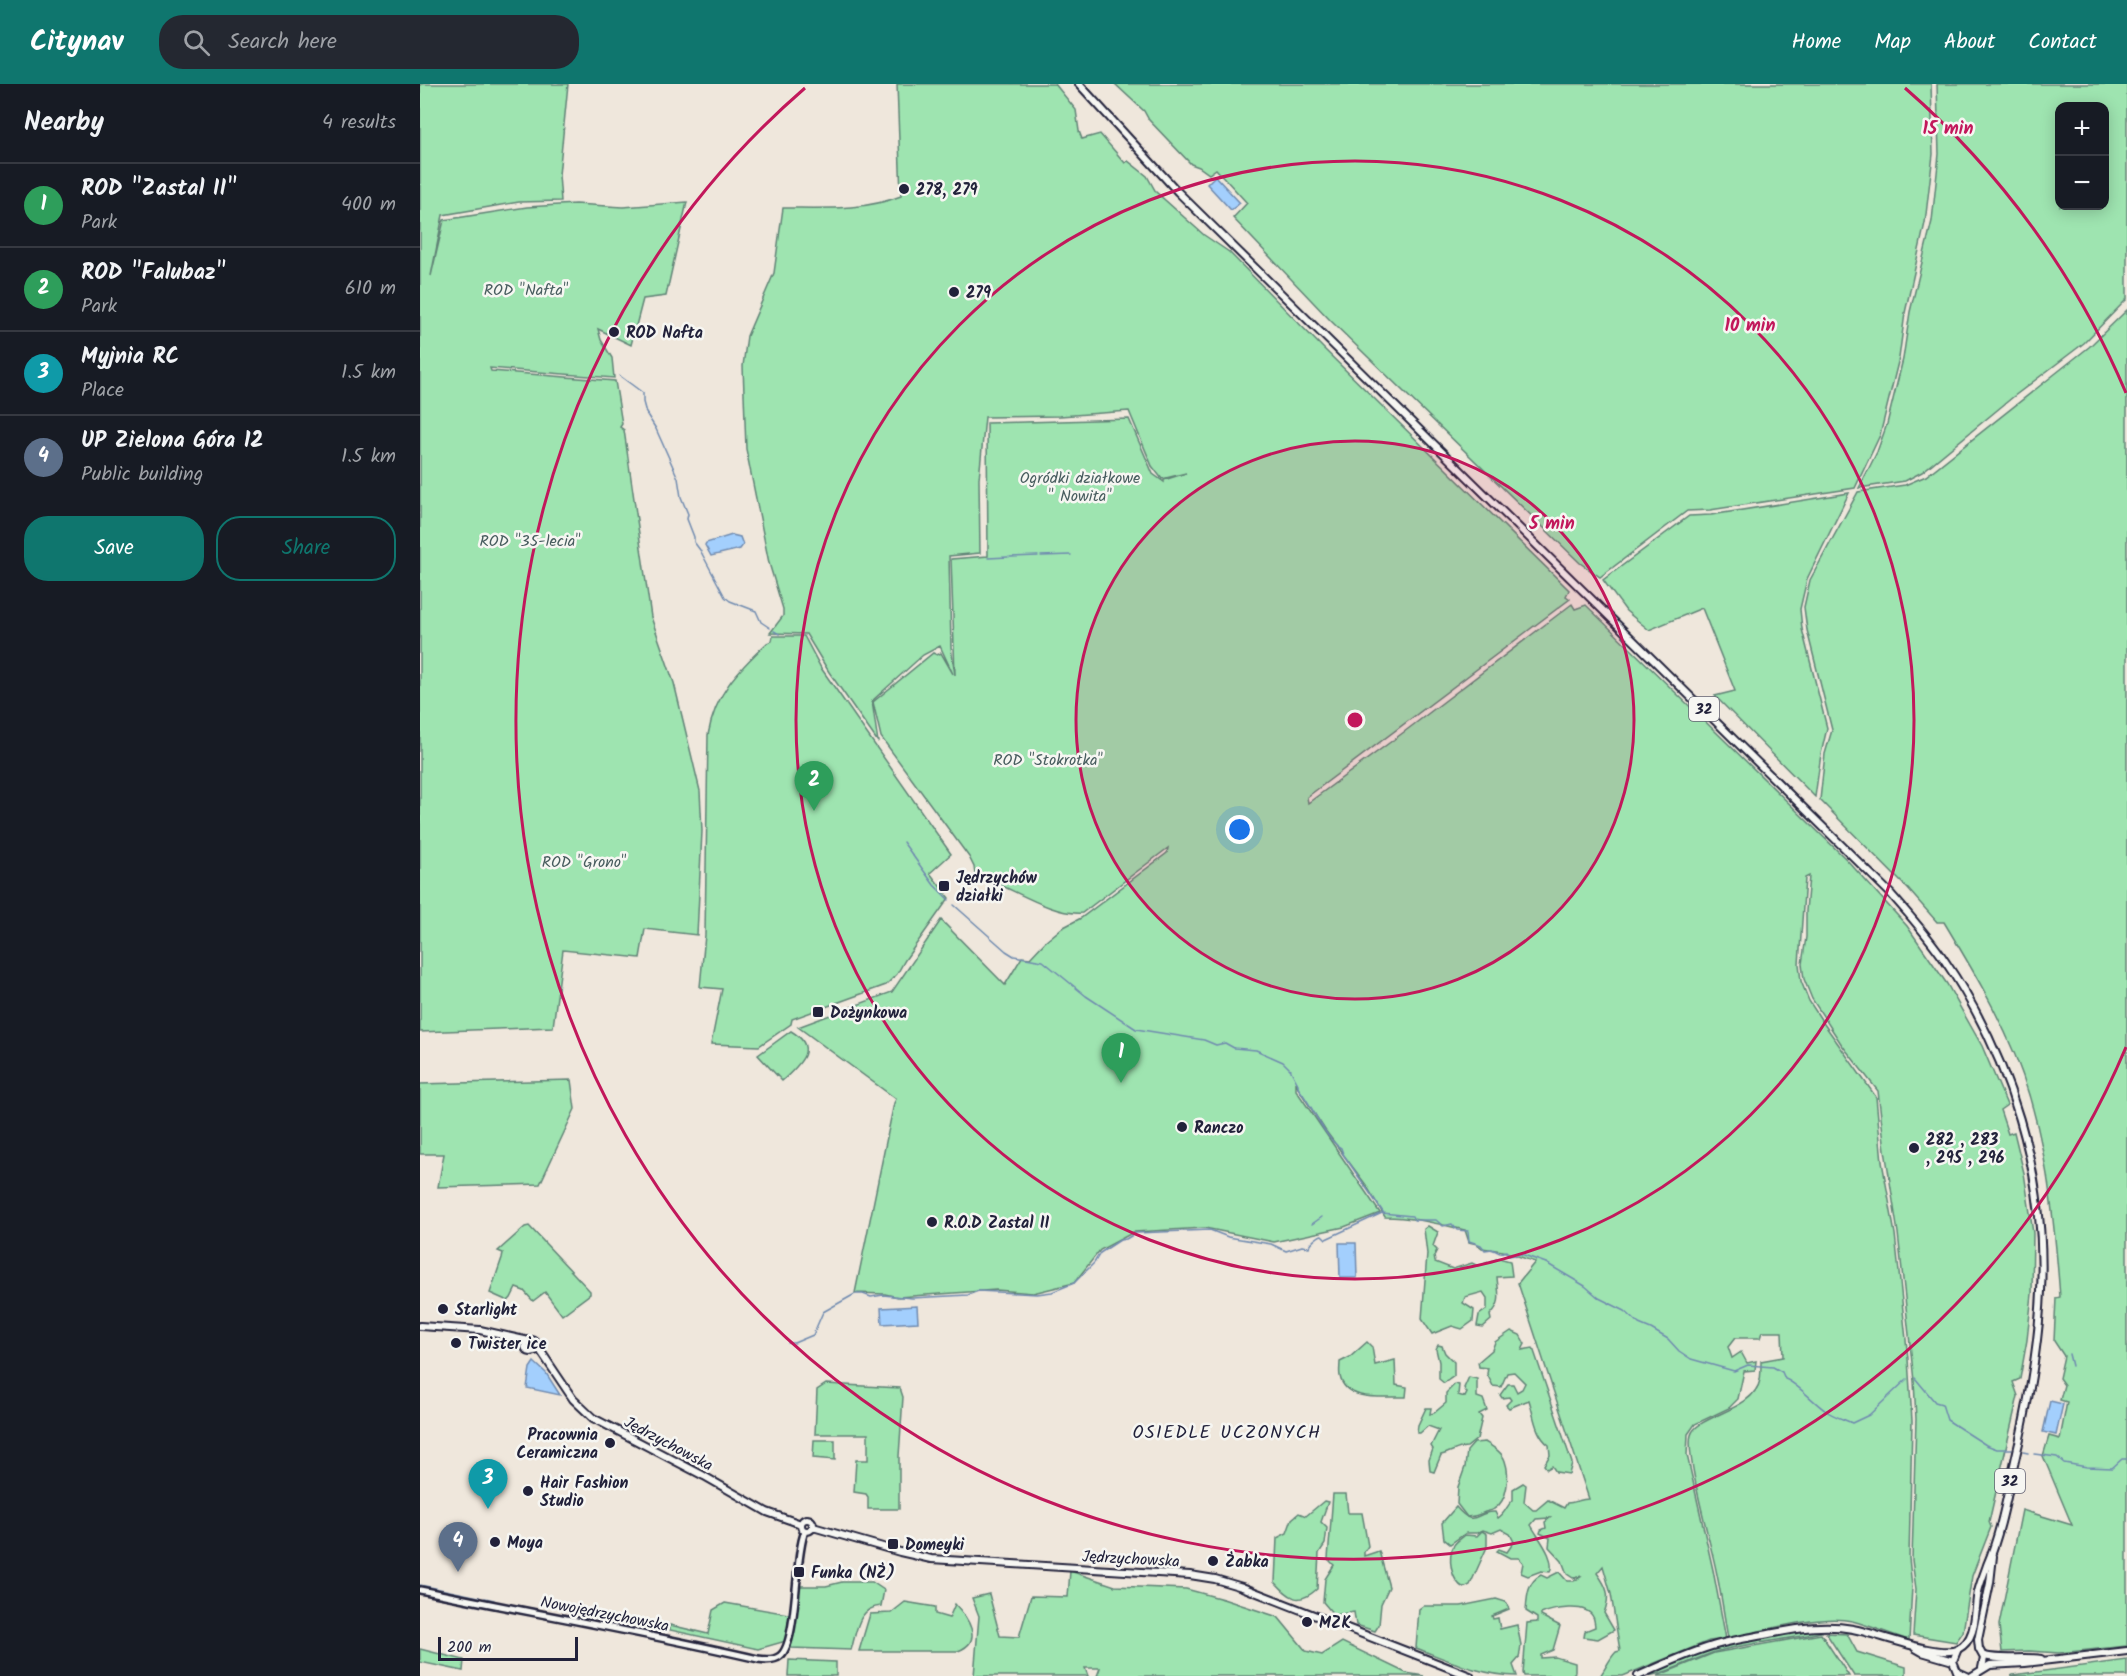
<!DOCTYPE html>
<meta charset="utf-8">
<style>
:root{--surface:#171b24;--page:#242831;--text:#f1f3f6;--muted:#9ea1a6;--line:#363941;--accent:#0f766e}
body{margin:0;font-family:Kalam,sans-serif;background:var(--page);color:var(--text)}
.controls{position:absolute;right:18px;top:18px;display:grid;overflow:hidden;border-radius:12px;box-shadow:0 3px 15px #0003}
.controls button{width:54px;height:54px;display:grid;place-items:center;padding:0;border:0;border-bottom:2px solid var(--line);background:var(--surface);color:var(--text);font:30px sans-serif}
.scale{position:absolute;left:18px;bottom:15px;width:140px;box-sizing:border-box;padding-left:6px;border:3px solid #22223b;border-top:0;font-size:16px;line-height:21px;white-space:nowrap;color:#22223b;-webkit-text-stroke:4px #f6f6f2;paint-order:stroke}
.you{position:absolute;left:820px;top:746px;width:21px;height:21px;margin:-15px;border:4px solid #fff;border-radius:50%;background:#1a73e8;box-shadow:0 0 0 9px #1a73e833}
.badge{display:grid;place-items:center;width:39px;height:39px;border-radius:50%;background:var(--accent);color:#fff;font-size:20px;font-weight:700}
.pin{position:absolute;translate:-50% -50px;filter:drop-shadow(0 2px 3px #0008)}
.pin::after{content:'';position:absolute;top:32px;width:21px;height:18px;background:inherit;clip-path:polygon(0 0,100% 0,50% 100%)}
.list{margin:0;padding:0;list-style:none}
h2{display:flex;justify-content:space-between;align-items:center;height:78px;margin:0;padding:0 24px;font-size:26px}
h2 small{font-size:20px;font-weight:400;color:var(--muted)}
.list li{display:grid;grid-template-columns:39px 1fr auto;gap:18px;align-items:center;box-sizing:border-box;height:84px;padding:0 24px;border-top:2px solid var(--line)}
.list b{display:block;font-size:22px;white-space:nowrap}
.list p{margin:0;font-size:20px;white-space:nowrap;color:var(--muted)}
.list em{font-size:20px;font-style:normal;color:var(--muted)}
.actions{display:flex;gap:12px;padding:18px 24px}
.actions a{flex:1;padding:14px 0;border:2px solid var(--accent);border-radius:24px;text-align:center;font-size:21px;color:var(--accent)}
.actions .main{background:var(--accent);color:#fff}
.icon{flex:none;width:33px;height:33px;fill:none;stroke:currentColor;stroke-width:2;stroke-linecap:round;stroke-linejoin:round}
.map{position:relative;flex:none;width:1707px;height:1592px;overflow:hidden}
header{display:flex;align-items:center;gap:36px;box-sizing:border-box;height:84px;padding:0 30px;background:var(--accent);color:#fff}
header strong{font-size:28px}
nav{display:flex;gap:33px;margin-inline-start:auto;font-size:21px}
.search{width:420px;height:54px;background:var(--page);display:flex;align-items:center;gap:15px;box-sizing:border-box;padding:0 21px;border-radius:24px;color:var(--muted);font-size:22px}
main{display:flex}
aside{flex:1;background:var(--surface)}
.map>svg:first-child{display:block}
.green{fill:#9ee4b0;stroke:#608376;stroke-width:1.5;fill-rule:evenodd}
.water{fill:#a3cffd;stroke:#6f8aaf;stroke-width:1.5}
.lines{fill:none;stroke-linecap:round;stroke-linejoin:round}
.stream{stroke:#6f8aaf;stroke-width:1.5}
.minor-casing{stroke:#22223b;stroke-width:10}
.major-casing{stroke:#22223b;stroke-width:10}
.minor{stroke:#f6f6f2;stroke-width:5}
.major{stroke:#f6f6f2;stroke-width:6}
.ring{fill:none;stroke:#c2185b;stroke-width:3}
.poi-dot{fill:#22223b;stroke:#f6f6f2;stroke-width:2}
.labels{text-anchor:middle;stroke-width:5;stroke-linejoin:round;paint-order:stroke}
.shield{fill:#f6f6f2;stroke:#626272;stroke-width:1.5}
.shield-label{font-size:15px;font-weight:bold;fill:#22223b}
.poi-label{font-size:16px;font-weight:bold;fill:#22223b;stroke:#f6f6f2;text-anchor:start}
.park-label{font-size:16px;fill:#475c5e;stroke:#f6f6f2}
.street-label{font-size:16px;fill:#22223b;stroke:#f6f6f2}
.neighbourhood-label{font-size:18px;letter-spacing:1.5px;fill:#22223b;stroke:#f6f6f2}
.centre{fill:#c2185b;stroke:#f6f6f2;stroke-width:3}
.ring-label{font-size:18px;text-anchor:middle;font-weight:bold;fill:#c2185b;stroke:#f6f6f2;stroke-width:5;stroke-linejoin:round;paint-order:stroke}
</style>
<header>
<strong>Citynav</strong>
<div class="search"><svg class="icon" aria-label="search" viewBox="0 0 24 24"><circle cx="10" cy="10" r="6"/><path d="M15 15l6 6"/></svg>Search here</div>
<nav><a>Home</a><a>Map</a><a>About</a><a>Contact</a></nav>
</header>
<main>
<aside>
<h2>Nearby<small>4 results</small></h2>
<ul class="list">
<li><span class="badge" style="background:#2e9e5b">1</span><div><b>ROD &quot;Zastal II&quot;</b><p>Park</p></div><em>400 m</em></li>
<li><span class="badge" style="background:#2e9e5b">2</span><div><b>ROD &quot;Falubaz&quot;</b><p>Park</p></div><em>610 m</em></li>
<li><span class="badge" style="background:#0f9aa8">3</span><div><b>Myjnia RC</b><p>Place</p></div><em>1.5 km</em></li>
<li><span class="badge" style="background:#5c6f8a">4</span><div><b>UP Zielona Góra 12</b><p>Public building</p></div><em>1.5 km</em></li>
</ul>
<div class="actions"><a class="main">Save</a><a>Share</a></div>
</aside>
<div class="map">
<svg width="1707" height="1592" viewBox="0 0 1707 1592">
<rect width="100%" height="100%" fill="#efe7dc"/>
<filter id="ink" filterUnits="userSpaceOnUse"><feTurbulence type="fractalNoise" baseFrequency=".0167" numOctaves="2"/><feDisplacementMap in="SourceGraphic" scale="12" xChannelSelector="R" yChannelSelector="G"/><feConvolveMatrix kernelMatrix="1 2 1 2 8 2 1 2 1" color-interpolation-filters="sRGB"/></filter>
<g filter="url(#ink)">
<g class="green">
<polygon points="0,0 148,0 139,91 141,117 99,118 23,131 11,192 24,136 107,123 155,120 203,123 267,118 246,212 223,215 211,261 178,245 181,256 192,274 194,294 70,284 71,287 195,297 202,340 200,343 204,346 231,533 254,599 280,707 282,747 277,851 225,845 220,874 143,866 133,943 0,948"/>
<path d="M 477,0 L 635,0 L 656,26 L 659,47 L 662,55 L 680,50 L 705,79 L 708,77 L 727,92 L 736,108 L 784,151 L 809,168 L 904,265 L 1149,506 L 1146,512 L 1150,515 L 887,713 L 888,719 L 984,648 L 1152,520 L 1155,525 L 1166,521 L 1426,775 L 1487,842 L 1527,900 L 1562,962 L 1587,1021 L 1580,1026 L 1588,1050 L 1594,1048 L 1604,1089 L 1613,1149 L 1612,1210 L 1607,1256 L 1600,1295 L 1593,1298 L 1598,1312 L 1569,1438 L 1571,1443 L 1552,1492 L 1543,1548 L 1536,1558 L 1493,1551 L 1496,1505 L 1492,1476 L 1496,1335 L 1494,1297 L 1478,1149 L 1465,1066 L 1458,1007 L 1422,961 L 1392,915 L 1384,895 L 1382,880 L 1386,853 L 1386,827 L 1389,792 L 1385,794 L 1379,880 L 1381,897 L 1389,917 L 1404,940 L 1456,1013 L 1462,1078 L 1475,1150 L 1488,1275 L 1492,1337 L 1489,1474 L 1492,1503 L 1489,1556 C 1470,1550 1451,1542 1432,1537 C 1399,1530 1342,1547 1308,1554 C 1304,1531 1301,1509 1296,1486 C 1291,1460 1265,1371 1271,1351 C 1277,1331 1334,1327 1340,1296 C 1341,1290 1341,1283 1341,1277 L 1363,1273 L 1362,1248 L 1342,1248 L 1340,1254 L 1315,1254 L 1308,1263 L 1312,1274 L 1321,1268 L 1327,1279 L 1336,1277 L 1335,1286 L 1324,1287 L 1318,1315 L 1309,1324 L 1275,1340 L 1268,1350 L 1267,1371 L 1293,1486 L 1306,1555 L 1289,1557 L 1203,1592 L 1180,1592 C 1186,1584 1189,1575 1196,1568 L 1200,1567 L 1191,1510 L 1183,1482 L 1177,1489 C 1187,1503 1191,1511 1184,1529 L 1194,1546 L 1178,1555 L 1164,1553 L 1165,1547 L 1175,1543 C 1175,1542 1174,1534 1173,1533 C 1166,1518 1132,1525 1121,1530 L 1121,1532 L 1140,1542 L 1133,1566 L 1121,1571 L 1121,1574 L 1135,1573 L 1155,1579 L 1155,1588 L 1151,1592 L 1104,1592 L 1103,1589 L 1107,1539 L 1117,1538 L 1117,1534 L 1106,1527 C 1107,1514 1107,1498 1121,1491 L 1127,1494 L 1139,1488 L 1147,1497 L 1154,1497 L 1162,1492 L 1153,1494 L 1147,1490 L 1142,1477 L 1129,1463 L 1130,1454 L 1120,1449 L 1121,1446 L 1126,1444 L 1125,1438 L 1130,1434 L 1116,1435 L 1111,1441 C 1118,1454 1136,1474 1130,1488 L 1121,1487 L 1108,1492 L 1101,1489 L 1103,1479 L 1099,1474 L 1090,1474 L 1077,1467 L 1079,1465 L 1087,1468 L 1094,1458 L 1090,1450 L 1081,1445 L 1072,1449 L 1063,1446 L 1057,1449 L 1046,1449 L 1030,1460 L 1024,1455 L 1022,1439 L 1036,1423 C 1056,1446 1054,1427 1075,1428 L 1078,1434 C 1086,1429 1086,1422 1093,1416 L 1093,1405 L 1103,1399 L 1106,1401 L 1104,1418 L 1113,1426 L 1116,1426 L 1128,1416 L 1144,1424 L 1147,1419 C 1155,1419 1160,1415 1169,1415 L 1098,1199 L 1115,1178 L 1083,1167 L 1062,1164 L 1057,1160 L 1049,1158 L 1045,1146 C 1018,1140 993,1133 965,1133 L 946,1101 L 905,1046 L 878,1004 L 876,998 L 876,1006 L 960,1129 L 924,1143 L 854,1158 L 785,1144 L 714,1148 L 680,1166 L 654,1199 L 613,1209 L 576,1206 L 478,1213 L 465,1210 L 435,1209 L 474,1019 L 476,1015 L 378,943 L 472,908 L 521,836 L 585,901 L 602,873 L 610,874 L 625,858 L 642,844 L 661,834 L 747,769 L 748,764 L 662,829 C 630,832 587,800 555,791 L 554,783 L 549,773 L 461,653 L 453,618 L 513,569 L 517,571 L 521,569 L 533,590 L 520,562 L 503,571 L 452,617 L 458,658 L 409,588 L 386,550 L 350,549 L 363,532 L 363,525 L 349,479 L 326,365 L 323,282 L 327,252 L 354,189 L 363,124 C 403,124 443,127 481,112 ZM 709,327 L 732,382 L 742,395 L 766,389 L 744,396 L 744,398 L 733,390 L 709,335 L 567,339 L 568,472 L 531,475 L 535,591 L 531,563 L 529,472 L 560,469 L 559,395 L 565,333 L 640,332 Z"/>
<polygon points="695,0 1511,0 1513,70 1505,139 1485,229 1479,274 1463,339 1460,351 1435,404 1290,426 1267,427 1180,493 1160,479 911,237 813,134 827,119 796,85 789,90 779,83 771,80 729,36 724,27"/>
<path d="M 1517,0 L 1707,0 L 1707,215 L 1664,259 L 1593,313 L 1502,388 L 1485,397 L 1439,404 L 1457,368 L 1467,340 L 1483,275 L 1490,228 L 1512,137 L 1519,70 ZM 1684,22 L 1684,122 L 1640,122 L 1640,22 Z"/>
<path d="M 1707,226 L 1707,1562 L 1639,1569 L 1609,1567 L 1582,1568 L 1579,1541 L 1602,1426 L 1652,1441 L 1623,1372 L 1629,1352 L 1640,1355 L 1647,1318 L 1640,1316 L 1644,1301 L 1639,1294 L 1644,1272 L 1634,1257 L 1636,1214 L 1640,1213 C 1634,1132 1626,1047 1595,971 C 1575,923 1551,883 1524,838 L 1517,838 L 1488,805 L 1400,716 L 1405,670 L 1412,646 L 1387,546 L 1384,523 L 1390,496 L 1438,408 L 1485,401 L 1506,392 L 1669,263 Z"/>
<polygon points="1429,409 1387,495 1380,525 1382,545 1407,644 1401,670 1395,713 1295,612 1315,607 1282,524 1229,546 1206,527 1183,496 1269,432 1291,431"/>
<path d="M 353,552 L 384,552 L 401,584 L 531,770 L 510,789 L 529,814 L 485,876 L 477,890 L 466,901 L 372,935 L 371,940 L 339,962 L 291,960 L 302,905 L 280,903 L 285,851 L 288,651 C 295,610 317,587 347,559 L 352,557 Z"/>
<path d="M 371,947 C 400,964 379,981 362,997 L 338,971 Z"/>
<polygon points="151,996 155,1025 120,1100 18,1103 24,1070 0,1070 0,1000"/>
<polygon points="109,1142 170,1207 170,1210 142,1231 125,1208 113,1217 104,1207 96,1204 91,1214 88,1217 70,1209 82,1174 83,1169 78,1167 105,1143"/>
<path d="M 1008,1142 L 1018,1148 L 1013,1162 L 1017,1166 L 1014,1172 L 1015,1178 L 1033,1185 L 1052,1179 L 1058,1182 L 1079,1174 L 1090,1177 L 1092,1192 L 1077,1193 C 1078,1209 1083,1218 1070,1231 L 1071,1236 L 1063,1243 L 1057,1242 L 1059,1231 L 1067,1225 L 1067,1214 L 1063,1208 L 1045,1213 L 1043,1219 L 1054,1226 L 1053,1237 L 1042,1245 L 1032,1242 L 1012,1250 L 1002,1235 L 1007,1170 L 1004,1145 Z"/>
<path d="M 1091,1247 L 1100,1251 L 1105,1260 L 1102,1266 L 1113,1264 L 1152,1379 L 1149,1390 L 1136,1388 L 1132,1382 L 1127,1385 L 1124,1381 L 1130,1371 L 1129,1361 C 1115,1351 1114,1331 1109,1316 L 1089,1324 L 1086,1321 L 1091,1316 L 1089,1313 L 1082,1314 L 1080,1311 L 1088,1300 L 1093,1300 L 1097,1308 L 1102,1305 L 1105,1299 L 1094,1288 L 1087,1289 L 1081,1303 L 1073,1302 L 1067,1290 L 1068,1284 L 1059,1283 L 1058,1278 L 1072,1266 L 1075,1258 Z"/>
<path d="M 947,1258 L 952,1263 L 955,1281 L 975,1276 L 976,1301 L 987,1303 L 986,1313 C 966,1312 925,1319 920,1292 C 919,1288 920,1282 920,1278 L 930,1273 Z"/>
<polygon points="1018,1261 1022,1262 1025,1269 1034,1278 1034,1292 1024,1299 1019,1295 1019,1278 1016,1265"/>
<path d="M 1049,1293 L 1057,1295 L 1057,1313 L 1063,1315 L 1067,1326 L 1059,1330 L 1062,1334 L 1057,1355 L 1047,1363 C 1038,1363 1030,1369 1021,1371 L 1014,1388 L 1010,1387 L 1009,1376 L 1013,1365 L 1011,1362 L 1019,1346 L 1008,1342 L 1000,1349 L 997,1349 L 998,1341 L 1006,1324 L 1011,1324 L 1010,1330 L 1014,1329 L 1026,1319 L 1026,1309 L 1035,1300 L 1039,1301 L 1038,1311 L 1045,1313 L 1047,1309 L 1044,1304 Z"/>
<polygon points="406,1300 480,1304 483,1313 479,1372 479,1425 448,1425 448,1413 446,1410 434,1408 436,1376 448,1376 448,1350 395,1350 397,1306"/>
<polygon points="394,1356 415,1356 415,1376 393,1374"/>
<path d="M 1065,1358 C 1073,1363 1082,1368 1085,1377 C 1090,1391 1088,1417 1074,1425 C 1071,1427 1068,1427 1065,1428 C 1058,1431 1056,1433 1047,1433 L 1037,1420 L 1038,1403 L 1045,1383 L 1047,1367 L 1054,1359 Z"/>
<polygon points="913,1410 926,1410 928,1429 942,1429 948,1462 944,1468 944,1472 959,1467 969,1503 961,1520 959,1541 955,1547 936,1541 934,1528 914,1531 903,1518 905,1495 914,1481 908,1475"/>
<path d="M 904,1417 L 908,1418 L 901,1438 L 907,1444 L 905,1460 L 899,1469 L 897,1505 C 878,1522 870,1514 855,1498 L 857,1454 L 867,1449 L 872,1435 L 879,1429 L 886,1432 Z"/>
<path d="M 1062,1447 L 1067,1450 L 1067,1463 L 1050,1501 L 1044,1504 C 1031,1497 1027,1474 1034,1461 C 1036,1457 1042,1454 1045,1451 L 1057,1452 Z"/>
<polygon points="650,1487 695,1502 766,1505 803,1515 858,1533 886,1567 902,1571 922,1558 986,1589 1004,1592 677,1592 680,1584 665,1584 668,1592 554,1592 559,1532 552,1514 569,1510 580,1552 599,1553 611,1512 648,1513"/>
<path d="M 422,1498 L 452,1498 L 464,1506 L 461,1522 C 437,1524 437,1547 431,1566 L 371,1564 L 378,1502 L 406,1502 Z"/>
<path d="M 1076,1515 L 1086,1518 L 1089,1525 L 1072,1532 L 1073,1535 L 1078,1534 L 1080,1545 L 1097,1541 L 1101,1561 L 1099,1574 L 1093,1581 L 1097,1592 C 1062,1592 1028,1576 996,1564 L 999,1525 L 1003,1522 L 1041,1522 Z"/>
<path d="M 485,1518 L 515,1523 L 515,1530 L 529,1534 L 535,1520 C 547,1533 565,1557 538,1567 L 439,1567 L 450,1530 L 471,1529 Z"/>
<polygon points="305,1519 369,1530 366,1557 338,1565 250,1546 250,1541 288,1550 293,1526"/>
<path d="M 1398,1545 L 1401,1548 C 1367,1556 1332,1558 1299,1567 C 1275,1573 1245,1592 1223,1592 L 1292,1564 L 1346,1553 Z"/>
<polygon points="1406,1549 1427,1550 1437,1568 1486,1583 1486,1592 1434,1592"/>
<polygon points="1401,1550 1429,1592 1237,1592 1294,1569"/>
<polygon points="0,1565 44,1576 43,1587 0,1578"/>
<polygon points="369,1576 416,1578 416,1592 368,1592"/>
<polygon points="1707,1576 1707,1592 1591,1592 1593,1591"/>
</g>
<g class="water">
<polygon points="795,92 820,119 811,126 787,100"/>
<polygon points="312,451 320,453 323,461 320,465 291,472 285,461 286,459"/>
<polygon points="919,1159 936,1159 937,1194 920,1194"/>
<polygon points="497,1222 498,1238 462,1240 461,1224"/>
<polygon points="114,1278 126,1289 140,1311 107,1304 110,1284"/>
<polygon points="1630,1317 1643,1320 1636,1351 1623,1348"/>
</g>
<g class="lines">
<g class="stream">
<polyline points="200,292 223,309 223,318 226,329 236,345 258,394 261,413 268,430 267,435 274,453 274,458 280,466 305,513 310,517 336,527 341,538 350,544"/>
<polyline points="621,472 651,471"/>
<polyline points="590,473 618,472"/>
<polyline points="568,474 588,473"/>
<polyline points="354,547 359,550"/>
<polyline points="483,758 514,801 529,816"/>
<polyline points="534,821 586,867 594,872 623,877 666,912 716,945 784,956 796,961 805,959 814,964 836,966 863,978 871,986"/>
<path d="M 871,987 L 878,1000 L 878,1004 C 891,1018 905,1056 921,1064 L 923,1070 L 963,1128"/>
<polyline points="892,1140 902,1133"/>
<path d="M 368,1259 L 374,1259 L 393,1251 L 403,1228 L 435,1210 L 443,1210 L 451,1213 L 463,1211 L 492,1214 L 548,1211 L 558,1207 L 617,1210 L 632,1208 L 654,1199 L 674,1179 L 680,1169 L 700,1156 L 706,1155 L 716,1149 L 790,1146 L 808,1153 L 851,1160 L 866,1167 L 882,1162 L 889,1163 C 890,1159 898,1152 902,1151 L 906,1155 L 962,1129 L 992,1132 L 994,1136 L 1016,1136 L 1023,1142 L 1032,1140 L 1037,1146 L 1048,1147 L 1049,1157 L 1061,1161 L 1065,1166 L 1072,1165 L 1080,1169 L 1086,1167 L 1089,1172 L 1101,1170 L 1126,1179 L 1165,1202 L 1179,1214 L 1205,1227 L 1219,1240 L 1231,1245 L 1248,1255 L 1259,1267 L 1271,1275 L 1314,1287 L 1328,1281 L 1353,1283 L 1362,1288 L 1365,1295 C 1377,1299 1394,1319 1406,1327 C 1413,1332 1423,1335 1432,1339 L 1449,1331 L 1487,1295"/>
<polyline points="1649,1270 1652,1282"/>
<polyline points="1495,1294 1515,1318 1522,1320 1527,1336 1566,1361 1577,1365 1592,1365"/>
<polyline points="1603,1368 1608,1369"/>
<polyline points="1614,1370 1637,1373 1644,1379 1667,1383 1692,1384 1702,1375 1707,1375"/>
<polyline points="0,1501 59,1513"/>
<polyline points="65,1514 74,1516"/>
</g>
<g class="minor-casing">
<path id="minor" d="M 0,1506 C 112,1529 226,1549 338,1575 C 345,1576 354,1577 360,1572 C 378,1559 374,1473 385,1447"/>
</g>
<g class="major-casing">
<g id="major">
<path d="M 659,0 L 758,108 L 1471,810 C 1490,832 1509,853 1525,877 C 1590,972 1627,1092 1621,1207 C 1619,1259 1610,1309 1599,1359 C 1589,1400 1583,1443 1567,1481 C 1564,1490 1560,1499 1558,1508 C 1554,1526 1558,1555 1538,1565 C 1520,1575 1456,1549 1433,1545 C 1406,1540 1380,1544 1354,1549 C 1333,1553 1312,1556 1292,1562 C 1266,1570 1242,1581 1218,1592"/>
<polyline points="0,1242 60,1246 109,1257"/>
<circle cx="111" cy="1262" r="6"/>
<polyline points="118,1263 153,1315 173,1334 284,1392 347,1428 381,1440"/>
<circle cx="387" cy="1441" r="6"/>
<polyline points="393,1443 480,1468 511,1475 770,1491 795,1495 822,1503 1050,1592"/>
<polyline points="1495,1564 1502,1568 1533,1577"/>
<polyline points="1537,1567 1533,1577 1539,1592"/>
<path d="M 1564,1572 C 1586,1577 1601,1572 1621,1575"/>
<polyline points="1562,1584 1564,1574 1559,1565 1558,1556 1570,1499 1573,1472"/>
<polyline points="1538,1588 1547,1592"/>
<polyline points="1552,1592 1570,1581 1605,1579 1707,1567"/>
</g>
</g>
<use href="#minor" class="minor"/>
<use href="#major" class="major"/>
</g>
</g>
<circle cx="935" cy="636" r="279" fill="#c2185b" fill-opacity=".12"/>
<g class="ring">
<circle cx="935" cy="636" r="279"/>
<circle cx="935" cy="636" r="559"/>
<path d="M1706 963A838 838 0 1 1 385 4M1485 4A838 838 0 0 1 1706 309"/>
</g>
<g class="poi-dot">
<circle cx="484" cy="105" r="6"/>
<circle cx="534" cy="208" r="6"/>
<circle cx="194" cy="248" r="6"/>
<rect x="518" y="796" width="12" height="12" rx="3"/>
<rect x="392" y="922" width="12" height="12" rx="3"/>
<circle cx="762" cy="1043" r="6"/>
<circle cx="1494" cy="1064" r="6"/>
<circle cx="512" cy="1138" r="6"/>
<circle cx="23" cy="1225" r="6"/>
<circle cx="36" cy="1259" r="6"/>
<circle cx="190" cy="1359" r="6"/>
<circle cx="108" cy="1407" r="6"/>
<circle cx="75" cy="1458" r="6"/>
<rect x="467" y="1454" width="12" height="12" rx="3"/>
<circle cx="793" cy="1477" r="6"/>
<rect x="373" y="1482" width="12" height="12" rx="3"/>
<circle cx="887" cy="1538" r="6"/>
</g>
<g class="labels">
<g class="shield">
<rect x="1269" y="613" width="30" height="24" rx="4.5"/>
<rect x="1575" y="1385" width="30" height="24" rx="4.5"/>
</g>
<g class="shield-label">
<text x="1284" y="630">32</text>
<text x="1590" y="1402">32</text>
</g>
<g class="poi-label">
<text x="496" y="111">278, 279</text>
<text x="546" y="214">279</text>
<text x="206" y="254">ROD Nafta</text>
<text x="536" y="799">Jędrzychów<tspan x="536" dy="18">działki</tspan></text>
<text x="410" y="934">Dożynkowa</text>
<text x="774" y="1049">Ranczo</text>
<text x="1506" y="1061">282 , 283<tspan x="1506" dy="18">, 295 , 296</tspan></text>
<text x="524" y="1144">R.O.D Zastal II</text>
<text x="35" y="1231">Starlight</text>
<text x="48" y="1265">Twister ice</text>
<text x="178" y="1356" text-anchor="end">Pracownia<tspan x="178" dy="18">Ceramiczna</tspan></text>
<text x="120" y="1404">Hair Fashion<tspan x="120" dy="18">Studio</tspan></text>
<text x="87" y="1464">Moya</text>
<text x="485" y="1466">Domeyki</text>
<text x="805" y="1483">Żabka</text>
<text x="391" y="1494">Funka (NŻ)</text>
<text x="899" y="1544">MZK</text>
</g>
<g class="park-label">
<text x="106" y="211">ROD "Nafta"</text>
<text x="660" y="399">Ogródki działkowe<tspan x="660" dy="18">" Nowita"</tspan></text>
<text x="110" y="462">ROD "35-lecia"</text>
<text x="628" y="681">ROD "Stokrotka"</text>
<text x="164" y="783">ROD "Grono"</text>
</g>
<g class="street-label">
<text transform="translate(249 1359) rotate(28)" y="6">Jędrzychowska</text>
<text transform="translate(711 1474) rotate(3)" y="6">Jędrzychowska</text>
<text transform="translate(185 1529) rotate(11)" y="6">Nowojędrzychowska</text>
</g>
<g class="neighbourhood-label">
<text x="807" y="1354">OSIEDLE UCZONYCH</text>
</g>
</g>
<circle cx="935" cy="636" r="9" class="centre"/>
<g class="ring-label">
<text x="1528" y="50">15 min</text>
<text x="1330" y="247">10 min</text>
<text x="1132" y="445">5 min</text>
</g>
</svg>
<div class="controls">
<button>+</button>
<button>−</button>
</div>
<div class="scale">200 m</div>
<div class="you"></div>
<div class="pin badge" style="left:701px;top:999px;background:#2e9e5b">1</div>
<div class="pin badge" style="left:394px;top:727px;background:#2e9e5b">2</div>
<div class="pin badge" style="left:68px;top:1425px;background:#0f9aa8">3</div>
<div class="pin badge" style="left:38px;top:1488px;background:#5c6f8a">4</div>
</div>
</main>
